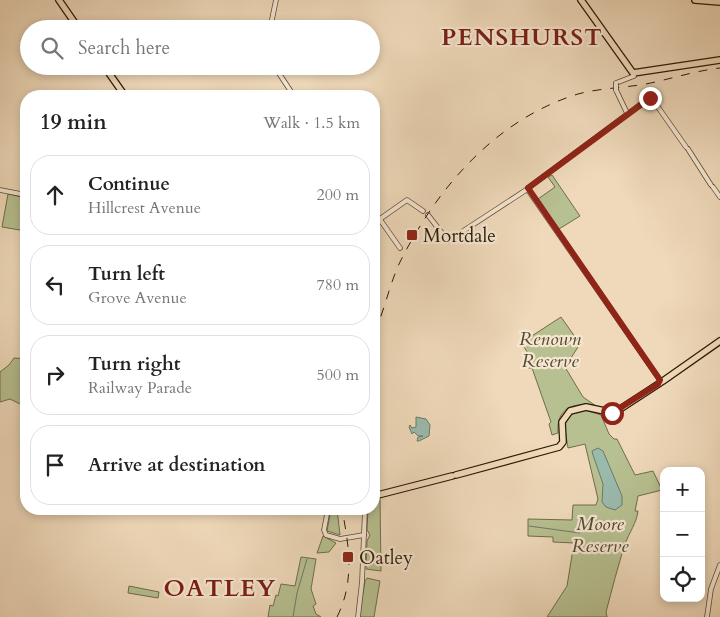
<!DOCTYPE html>
<meta charset="utf-8">
<style>
:root{--surface:#fff;--page:#f2f2f2;--text:#222;--muted:#767676;--line:#e0e0e0}
body{margin:0;font-family:Cardo,serif;background:var(--page);color:var(--text)}
.controls{position:absolute;right:15px;bottom:15px;display:grid;overflow:hidden;border-radius:10px;box-shadow:0 2px 8px #0003}
.controls button{width:45px;height:45px;display:grid;place-items:center;padding:0;border:0;border-bottom:1px solid var(--line);background:var(--surface);color:var(--text);font:25px sans-serif}
.stop{position:absolute;width:15px;height:15px;margin:-11px;border:4px solid #8f2418;border-radius:50%;background:#fff}
.stop.end{background:#8f2418;border-color:#fff;box-shadow:0 1px 5px #0008}
.list{margin:0;padding:0;list-style:none}
h2{display:flex;justify-content:space-between;align-items:center;height:65px;margin:0;padding:0 20px;font-size:21px}
h2 small{font-size:16px;font-weight:400;color:var(--muted)}
.list li{display:grid;grid-template-columns:32px 1fr auto;gap:15px;align-items:center;box-sizing:border-box;height:80px;margin:0 10px 10px;padding:0 10px;border:1px solid var(--line);border-radius:20px}
.list b{display:block;font-size:19px;white-space:nowrap}
.list p{margin:0;font-size:16px;white-space:nowrap;color:var(--muted)}
.list em{font-size:16px;font-style:normal;color:var(--muted)}
.icon{flex:none;width:28px;height:28px;fill:none;stroke:currentColor;stroke-width:2;stroke-linecap:round;stroke-linejoin:round}
.map{position:relative;flex:none;width:720px;height:617px;overflow:hidden}
.search{position:absolute;background:var(--surface);box-shadow:0 2px 8px #0003;left:20px;top:20px;width:360px;height:55px;display:flex;align-items:center;gap:12px;box-sizing:border-box;padding:0 18px;border-radius:28px;color:var(--muted);font-size:19px}
.panel{position:absolute;background:var(--surface);box-shadow:0 2px 8px #0003;left:20px;top:90px;width:360px;height:425px;border-radius:20px}
.map>svg:first-child{display:block}
.green{fill:#b7c091;stroke:#706c4a}
.water{fill:#9abaad;stroke:#6d7a69}
.lines{fill:none;stroke-linecap:round;stroke-linejoin:round}
.stream{stroke:#6d7a69;stroke-width:1}
.minor-casing{stroke:#5b4932;stroke-width:5.5}
.major-casing{stroke:#2a1904;stroke-width:8}
.minor{stroke:#f5e6d2;stroke-width:4}
.major{stroke:#efd9ba;stroke-width:5.5}
.rail{stroke:#2a1904;stroke-width:1;stroke-dasharray:9 9;stroke-linecap:butt}
.minor-bridge-casing{stroke:#5b4932;stroke-width:5.5;stroke-linecap:butt}
.minor-bridge{stroke:#f5e6d2;stroke-width:4}
.route{stroke:#8f2418;stroke-width:6}
.poi-dot{fill:#8f2418;stroke:#f5e6d2;stroke-width:2}
.labels{text-anchor:middle;stroke-width:4.5;stroke-linejoin:round;paint-order:stroke}
.poi-label{font-size:19px;fill:#2a1904;stroke:#f5e6d2;text-anchor:start}
.park-label{font-size:19px;font-style:italic;fill:#544b2e;stroke:#f5e6d2}
.district-label{font-size:24px;font-weight:bold;letter-spacing:1px;fill:#7a1f14;stroke:#f5e6d2}
</style>
<div class="map">
<svg width="720" height="617" viewBox="0 0 720 617">
<rect width="100%" height="100%" fill="#efd9ba"/>
<filter id="stains"><feTurbulence type="fractalNoise" baseFrequency=".004" numOctaves="4"/><feColorMatrix values="0 0 0 0 .2 0 0 0 0 .09 0 0 0 0 .02 0 0 0 .5 -.17"/></filter>
<radialGradient id="worn" r=".72"><stop offset=".6" stop-color="#630" stop-opacity="0"/><stop offset="1" stop-color="#630" stop-opacity=".3"/></radialGradient>
<g class="green">
<polygon points="552,175 580,216 559,229 538,199 555,187 548,177"/>
<polygon points="8,194 26,198 26,231 2,227"/>
<path d="M 561,317 L 580,344 L 565,367 L 583,397 L 596,406 C 574,402 556,407 558,433 L 552,435 L 549,424 L 551,422 L 532,368 L 528,368 L 528,353 L 521,343 Z"/>
<polygon points="14,358 26,359 26,407 10,399 0,402 0,372 9,365"/>
<path d="M 585,410 L 601,415 L 609,434 L 614,439 L 617,439 L 635,475 L 653,471 L 662,490 L 638,496 L 635,511 L 638,511 C 637,522 629,533 625,544 C 618,566 612,589 606,612 L 607,617 L 547,617 L 567,586 L 574,543 L 553,542 L 553,537 L 528,536 L 528,519 L 572,520 L 573,505 L 596,505 L 598,499 L 585,444 L 568,448 C 565,428 559,414 585,410 Z"/>
<polygon points="378,498 380,498 381,571 366,569 367,541 370,535 367,530 368,509 374,509 374,499"/>
<polygon points="331,509 337,509 340,535 327,531"/>
<polygon points="323,536 336,543 329,552 317,553"/>
<polygon points="301,557 316,559 311,589 316,604 313,606 316,614 321,617 268,617 270,605 273,606 276,595 278,596 281,584 295,586"/>
<polygon points="367,578 380,581 374,617 359,617 365,581"/>
<polygon points="129,586 159,592 158,598 128,593"/>
</g>
<g class="water">
<polygon points="416,417 426,419 430,425 429,436 419,441 417,441 418,437 423,436 418,436 414,432 412,434 409,427 410,425 412,428 416,427"/>
<polygon points="598,448 603,451 622,496 622,505 615,510 606,507 602,502 603,484 593,455 592,451"/>
</g>
<g class="lines">
<g class="stream">
<polyline points="529,526 580,533"/>
<polyline points="293,617 297,593 307,559"/>
</g>
<g class="minor-casing">
<g id="minor">
<polyline points="270,29 276,0"/>
<polyline points="274,66 294,96"/>
<polyline points="616,83 634,76 633,73"/>
<polyline points="616,90 627,113"/>
<polyline points="688,149 711,185"/>
<polyline points="713,187 720,197"/>
<polyline points="528,188 649,98 653,100 686,147"/>
<polyline points="0,190 26,195"/>
<polyline points="528,190 660,380"/>
<polyline points="374,211 400,248"/>
<polyline points="428,215 448,241 526,190"/>
<polyline points="380,219 407,200 423,211"/>
<polyline points="328,509 324,530 326,535 340,539 364,535"/>
<polyline points="358,617 362,582 365,509"/>
<polyline points="707,617 711,589 720,565"/>
</g>
</g>
<g class="major-casing">
<g id="major">
<polyline points="59,0 79,29"/>
<polyline points="581,0 633,73 720,60"/>
<polyline points="695,0 720,2"/>
<polyline points="104,66 125,96"/>
<polyline points="663,381 720,341"/>
<polyline points="456,475 559,447 563,442 562,422 570,411 586,407 614,413 660,383"/>
<polyline points="374,496 452,476"/>
</g>
</g>
<use href="#minor" class="minor"/>
<use href="#major" class="major"/>
<g class="rail">
<path d="M 374,333 C 385,310 389,285 400,262 C 437,188 496,119 578,94 C 600,88 623,88 646,84 C 671,79 694,71 720,68"/>
<path d="M 337,617 C 355,581 349,546 342,509"/>
</g>
<g class="minor-bridge-casing">
<polyline id="minor-bridge" points="616,83 616,90"/>
</g>
<use href="#minor-bridge" class="minor-bridge"/>
</g>
<g class="lines">
<polyline class="route" points="612,413 658,384 660,380 528,188 650,98"/>
</g>
<g class="poi-dot">
<rect x="406" y="229" width="12" height="12" rx="2.5"/>
<rect x="342" y="551" width="12" height="12" rx="2.5"/>
</g>
<g class="labels">
<g class="poi-label">
<text x="423" y="242">Mortdale</text>
<text x="359" y="564">Oatley</text>
</g>
<g class="park-label">
<text x="550" y="345">Renown<tspan x="550" dy="22">Reserve</tspan></text>
<text x="600" y="530">Moore<tspan x="600" dy="22">Reserve</tspan></text>
</g>
<g class="district-label">
<text x="522" y="45">PENSHURST</text>
<text x="220" y="596">OATLEY</text>
</g>
</g>
<rect width="100%" height="100%" filter="url(#stains)"/>
<rect width="100%" height="100%" fill="url(#worn)"/>
</svg>
<div class="controls">
<button>+</button>
<button>−</button>
<button><svg class="icon" aria-label="locate" viewBox="0 0 24 24"><circle cx="12" cy="12" r="6"/><path d="M12 2v4M12 18v4M2 12h4M18 12h4"/></svg></button>
</div>
<div class="stop" style="left:612px;top:413px"></div>
<div class="stop end" style="left:650px;top:98px"></div>
<div class="search"><svg class="icon" aria-label="search" viewBox="0 0 24 24"><circle cx="10" cy="10" r="6"/><path d="M15 15l6 6"/></svg>Search here</div>
<section class="panel">
<h2>19 min<small>Walk · 1.5 km</small></h2>
<ul class="list">
<li><svg class="icon" aria-label="ahead" viewBox="0 0 24 24"><path d="M12 20V5M6 11l6-6 6 6"/></svg><div><b>Continue</b><p>Hillcrest Avenue</p></div><em>200 m</em></li>
<li><svg class="icon" aria-label="left" viewBox="0 0 24 24"><path d="M17 20v-9H6M10 6l-5 5 5 5"/></svg><div><b>Turn left</b><p>Grove Avenue</p></div><em>780 m</em></li>
<li><svg class="icon" aria-label="right" viewBox="0 0 24 24"><path d="M7 20v-9h11M14 6l5 5-5 5"/></svg><div><b>Turn right</b><p>Railway Parade</p></div><em>500 m</em></li>
<li><svg class="icon" aria-label="arrive" viewBox="0 0 24 24"><path d="M6 21V4h12l-3 4 3 4H6"/></svg><div><b>Arrive at destination</b></div></li>
</ul>
</section>
</div>
